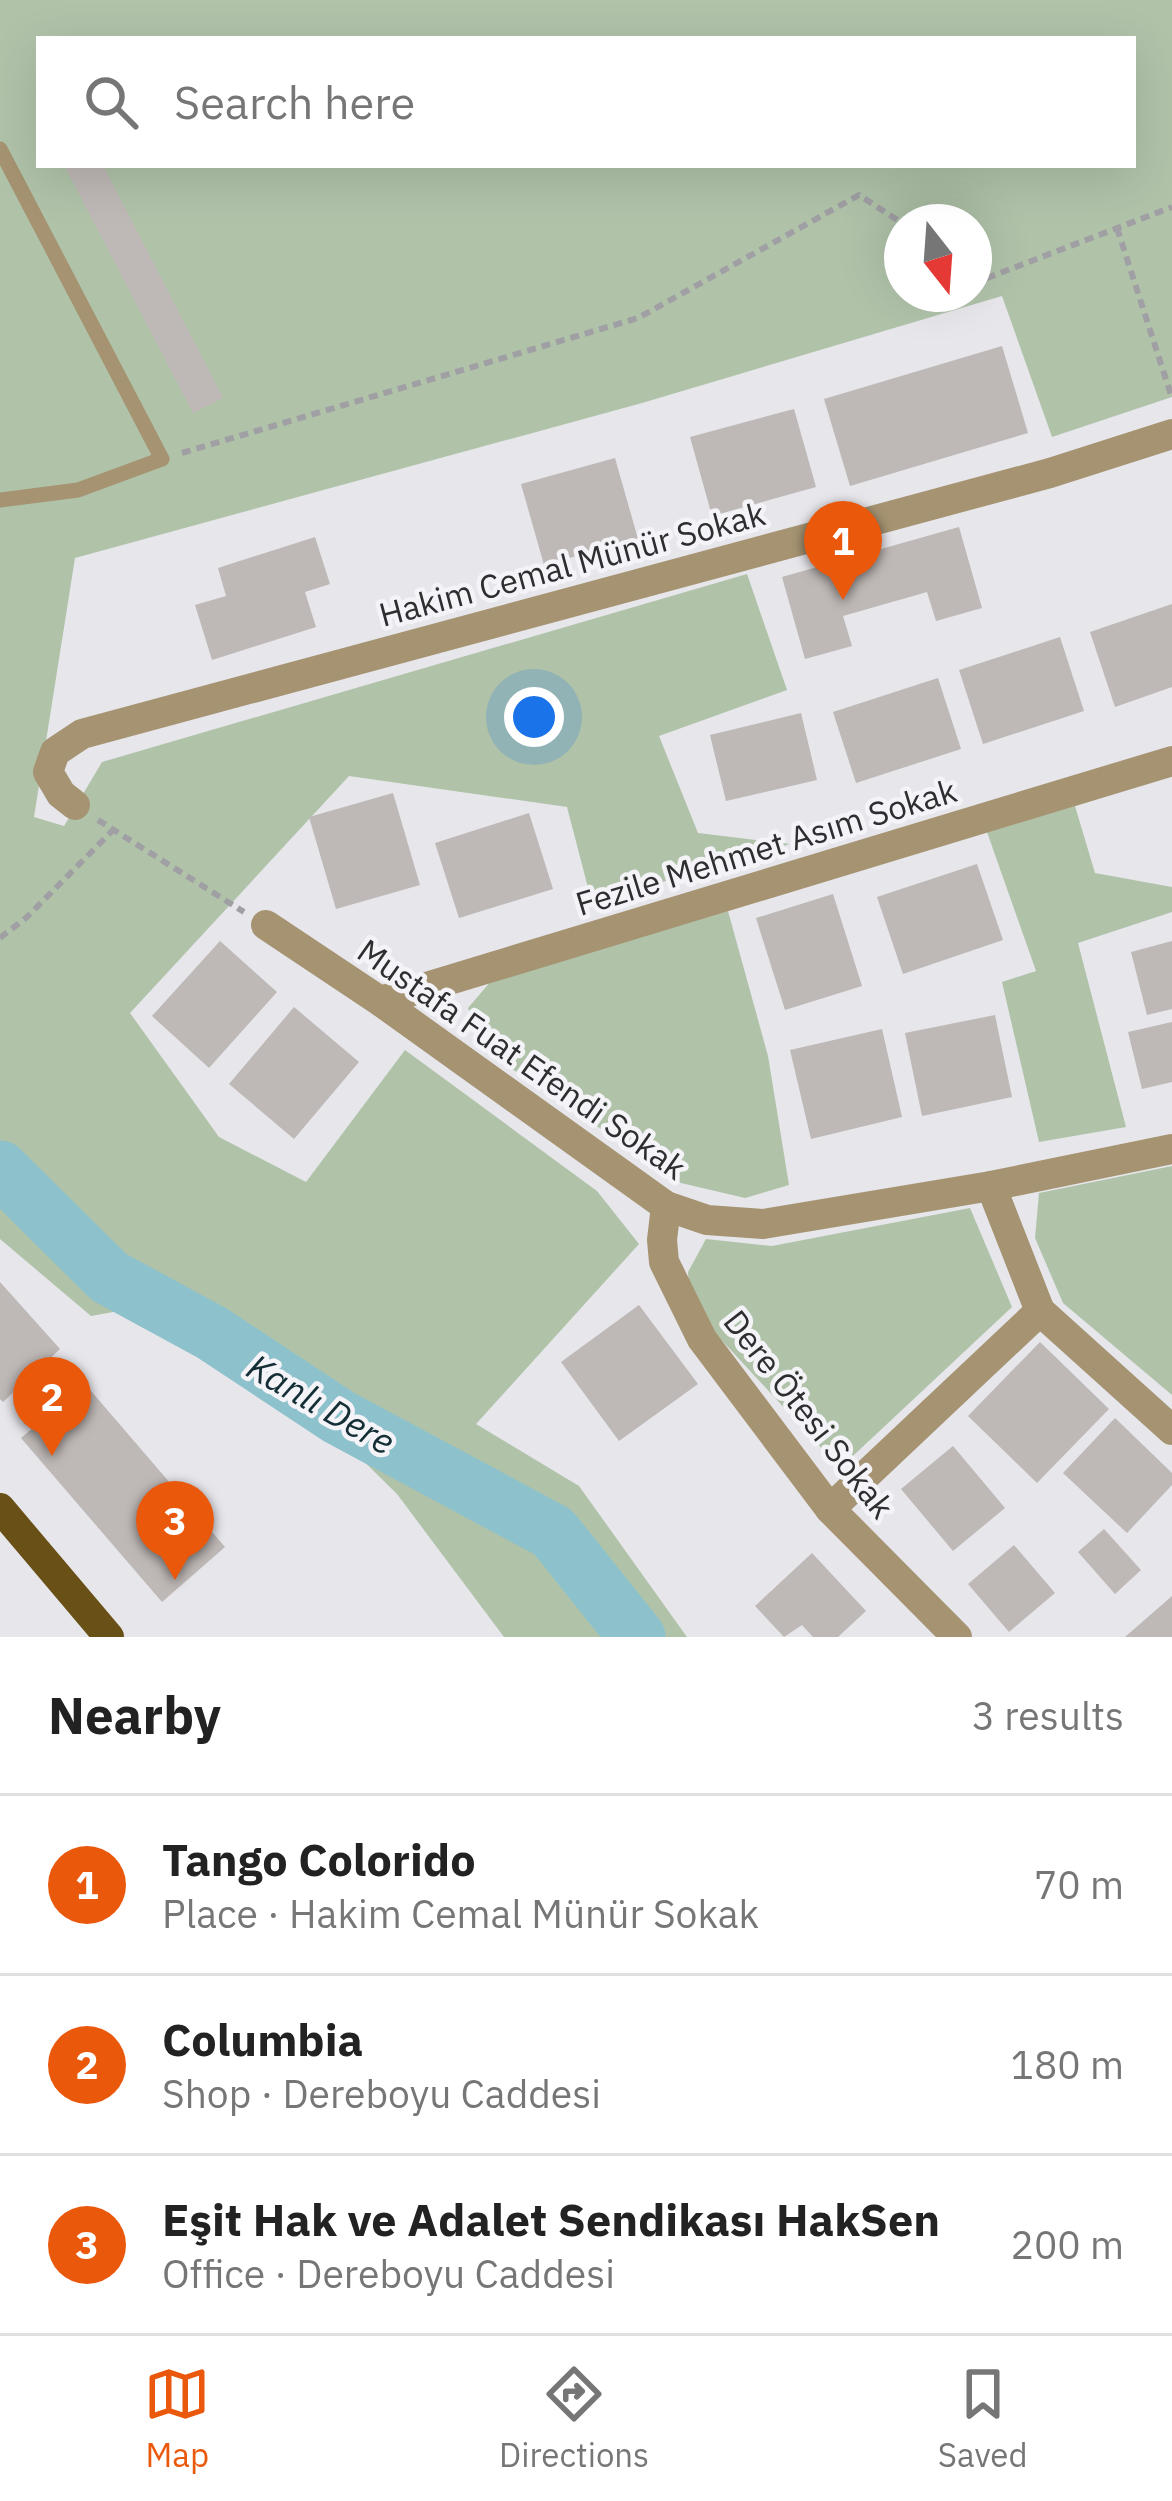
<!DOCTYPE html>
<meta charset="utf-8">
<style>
:root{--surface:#fff;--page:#f6f6f6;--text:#222;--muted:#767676;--line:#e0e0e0;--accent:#ea580c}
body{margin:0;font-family:"IBM Plex Sans",sans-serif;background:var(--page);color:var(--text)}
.compass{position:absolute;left:884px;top:204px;width:108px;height:108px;border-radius:50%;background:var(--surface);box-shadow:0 12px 48px #0002;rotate:163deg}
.you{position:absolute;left:534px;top:717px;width:42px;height:42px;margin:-30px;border:9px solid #fff;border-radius:50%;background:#1a73e8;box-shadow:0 0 0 18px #1a73e833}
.badge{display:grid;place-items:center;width:78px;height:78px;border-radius:50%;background:var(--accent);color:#fff;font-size:39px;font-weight:700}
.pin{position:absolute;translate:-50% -99px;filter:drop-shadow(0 3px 6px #0008)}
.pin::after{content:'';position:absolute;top:63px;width:42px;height:36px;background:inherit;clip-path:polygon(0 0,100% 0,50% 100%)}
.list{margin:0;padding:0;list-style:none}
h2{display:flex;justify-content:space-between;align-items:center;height:156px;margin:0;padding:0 48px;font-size:51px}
h2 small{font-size:39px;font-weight:400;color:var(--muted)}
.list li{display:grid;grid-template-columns:78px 1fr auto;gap:36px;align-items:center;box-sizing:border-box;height:180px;padding:0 48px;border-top:3px solid var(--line)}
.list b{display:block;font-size:45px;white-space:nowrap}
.list p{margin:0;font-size:39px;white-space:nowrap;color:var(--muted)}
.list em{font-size:39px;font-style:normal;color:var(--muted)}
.icon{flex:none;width:66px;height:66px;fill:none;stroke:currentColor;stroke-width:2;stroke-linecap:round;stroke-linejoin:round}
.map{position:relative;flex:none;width:1172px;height:1637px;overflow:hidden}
.search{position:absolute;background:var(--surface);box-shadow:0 12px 48px #0002;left:36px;right:36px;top:36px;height:132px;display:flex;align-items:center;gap:30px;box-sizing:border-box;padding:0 42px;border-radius:0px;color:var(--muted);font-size:45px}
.sheet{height:696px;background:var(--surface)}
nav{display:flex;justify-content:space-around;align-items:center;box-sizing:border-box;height:168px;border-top:3px solid var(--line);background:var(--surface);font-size:33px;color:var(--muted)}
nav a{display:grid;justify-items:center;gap:6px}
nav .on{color:var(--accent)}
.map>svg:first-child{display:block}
.green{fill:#b0c3a9;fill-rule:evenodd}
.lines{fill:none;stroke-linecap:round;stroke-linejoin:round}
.river{stroke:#8dc1cc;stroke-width:57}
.building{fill:#beb8b6}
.path{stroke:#a0a0a4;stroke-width:6;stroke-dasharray:9 6;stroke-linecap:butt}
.service{stroke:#a59371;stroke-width:15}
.minor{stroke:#a59371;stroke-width:30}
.primary{stroke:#685017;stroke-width:30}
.labels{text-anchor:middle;stroke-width:9;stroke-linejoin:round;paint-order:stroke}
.street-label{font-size:33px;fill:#2e2e30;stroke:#f4f3f8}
.water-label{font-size:36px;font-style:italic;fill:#132e34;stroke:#f4f3f8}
</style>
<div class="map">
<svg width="1172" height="1637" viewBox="0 0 1172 1637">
<rect width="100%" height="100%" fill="#e6e6eb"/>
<g class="green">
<path d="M 0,0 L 1172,0 L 1172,397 L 1052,437 L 1002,296 L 642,403 L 75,558 L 34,817 L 64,826 L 102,762 L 747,574 L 787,690 L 659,736 L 698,833 L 790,844 L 592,903 L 567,807 L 349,776 L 130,1013 L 219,1137 L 306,1182 L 405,1050 L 597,1191 L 639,1244 L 476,1424 L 579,1486 L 687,1637 L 504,1637 L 397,1494 L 197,1297 L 91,1316 L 0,1239 ZM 39,39 L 1133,39 L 1133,165 L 39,165 ZM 902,222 L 974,222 L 974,294 L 902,294 Z"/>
<polygon points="1075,806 1095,873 1172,887 1172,912 1078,943 1126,1127 1039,1142 1002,982 1036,971 987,832"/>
<polygon points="728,911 768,1056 789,1185 745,1198 681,1183 486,1051 468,1008 492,980"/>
<polygon points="1172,1166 1172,1395 1063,1303 1035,1238 1039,1193"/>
<polygon points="970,1208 1012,1307 840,1468 690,1306 688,1272 706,1239 772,1246"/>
</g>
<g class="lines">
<polyline class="river" points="0,1169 109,1277 212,1333 339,1417 553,1532 637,1637"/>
</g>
<g class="building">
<polygon points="64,165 103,165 223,398 193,413"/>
<polygon points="1002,346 1028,433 850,486 824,399"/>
<polygon points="794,409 816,487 712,516 690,437"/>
<polygon points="615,458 638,539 544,565 521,484"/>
<polygon points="959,527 982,608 936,621 927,592 843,616 852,646 805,659 782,577"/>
<polygon points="315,537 330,584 305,592 316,627 212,660 195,605 226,596 218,568"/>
<polygon points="1172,604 1172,687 1115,707 1090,632"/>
<polygon points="1060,637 1084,711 983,744 959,670"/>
<polygon points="938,678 961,749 856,783 833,712"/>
<polygon points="801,713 817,780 726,801 710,735"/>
<polygon points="393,793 420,885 336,909 309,817"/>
<polygon points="529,813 553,889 459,918 435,843"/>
<polygon points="977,864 1003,940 903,974 877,897"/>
<polygon points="833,894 862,986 785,1010 756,918"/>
<polygon points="220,941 277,992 209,1068 152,1016"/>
<polygon points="1172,941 1172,1009 1147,1015 1131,952"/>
<polygon points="294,1007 359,1062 294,1139 229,1084"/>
<polygon points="995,1015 1012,1097 922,1116 905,1033"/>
<polygon points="1172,1022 1172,1082 1142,1089 1128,1032"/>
<polygon points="882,1029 902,1117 811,1139 790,1050"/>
<polygon points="0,1282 60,1349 3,1402 0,1399"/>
<polygon points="639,1305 698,1384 619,1441 561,1362"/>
<polygon points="1040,1342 1109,1409 1037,1483 968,1416"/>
<polygon points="85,1384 225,1547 162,1602 21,1438"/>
<polygon points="1115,1418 1172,1473 1172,1485 1127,1533 1063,1473"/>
<polygon points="953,1446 1005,1508 953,1551 901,1489"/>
<polygon points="1104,1529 1141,1570 1115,1594 1078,1552"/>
<polygon points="1014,1545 1055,1593 1009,1632 968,1584"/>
<polygon points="812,1553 866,1611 838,1637 813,1637 802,1625 784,1637 755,1606"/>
<polygon points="1172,1596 1172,1637 1125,1637"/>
</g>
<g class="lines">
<g class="path">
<polyline points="1117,228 1172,398"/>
<polyline points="974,270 987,278 1172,207"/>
<polyline points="182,453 638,318 859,195 902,223"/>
<polyline points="98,820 244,912"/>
<polyline points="0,938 27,917 113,830"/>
</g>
<polyline class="service" points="0,149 162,459 78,490 0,500"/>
<g class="minor">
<polyline points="75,805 61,794 48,772 55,752 82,734 1050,473 1172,434"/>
<polyline points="266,925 380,1001 666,1206 707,1220 763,1224 991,1186 1172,1149"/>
<polyline points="380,1001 1172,761"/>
<polyline points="991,1186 1040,1311 1172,1430"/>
<polyline points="666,1206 662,1240 664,1262 702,1339 830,1509 957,1637"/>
<polyline points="830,1509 1040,1311"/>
</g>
<polyline class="primary" points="0,1508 109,1637"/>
</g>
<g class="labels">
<g class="street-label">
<text transform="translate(572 564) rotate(-15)" y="12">Hakim Cemal Münür Sokak</text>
<text transform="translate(766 847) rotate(-17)" y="12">Fezile Mehmet Asım Sokak</text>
<text transform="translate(522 1059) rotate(35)" y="12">Mustafa Fuat Efendi Sokak</text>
<text transform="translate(809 1414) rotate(52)" y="12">Dere Ötesi Sokak</text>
</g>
<g class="water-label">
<text transform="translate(321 1404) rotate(30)" y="13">Kanlı Dere</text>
</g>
</g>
</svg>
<svg class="compass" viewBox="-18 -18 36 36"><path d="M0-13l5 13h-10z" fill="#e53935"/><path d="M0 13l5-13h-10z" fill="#767676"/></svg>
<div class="you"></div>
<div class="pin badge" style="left:843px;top:600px">1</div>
<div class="pin badge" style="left:52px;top:1456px">2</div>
<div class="pin badge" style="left:175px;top:1580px">3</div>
<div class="search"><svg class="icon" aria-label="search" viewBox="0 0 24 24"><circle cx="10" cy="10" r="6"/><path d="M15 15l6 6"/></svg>Search here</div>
</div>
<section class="sheet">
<h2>Nearby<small>3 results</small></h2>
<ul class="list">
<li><span class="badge">1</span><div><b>Tango Colorido</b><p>Place · Hakim Cemal Münür Sokak</p></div><em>70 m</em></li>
<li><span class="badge">2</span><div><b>Columbia</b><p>Shop · Dereboyu Caddesi</p></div><em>180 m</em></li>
<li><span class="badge">3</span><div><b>Eşit Hak ve Adalet Sendikası HakSen</b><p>Office · Dereboyu Caddesi</p></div><em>200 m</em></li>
</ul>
</section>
<nav>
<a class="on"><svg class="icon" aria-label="map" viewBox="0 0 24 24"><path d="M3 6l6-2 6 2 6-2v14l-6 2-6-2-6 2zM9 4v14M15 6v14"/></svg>Map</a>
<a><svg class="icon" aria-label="directions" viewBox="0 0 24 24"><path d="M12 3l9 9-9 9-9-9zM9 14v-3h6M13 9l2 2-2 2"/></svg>Directions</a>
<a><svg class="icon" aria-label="saved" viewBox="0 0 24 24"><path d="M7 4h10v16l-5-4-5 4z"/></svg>Saved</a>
</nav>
